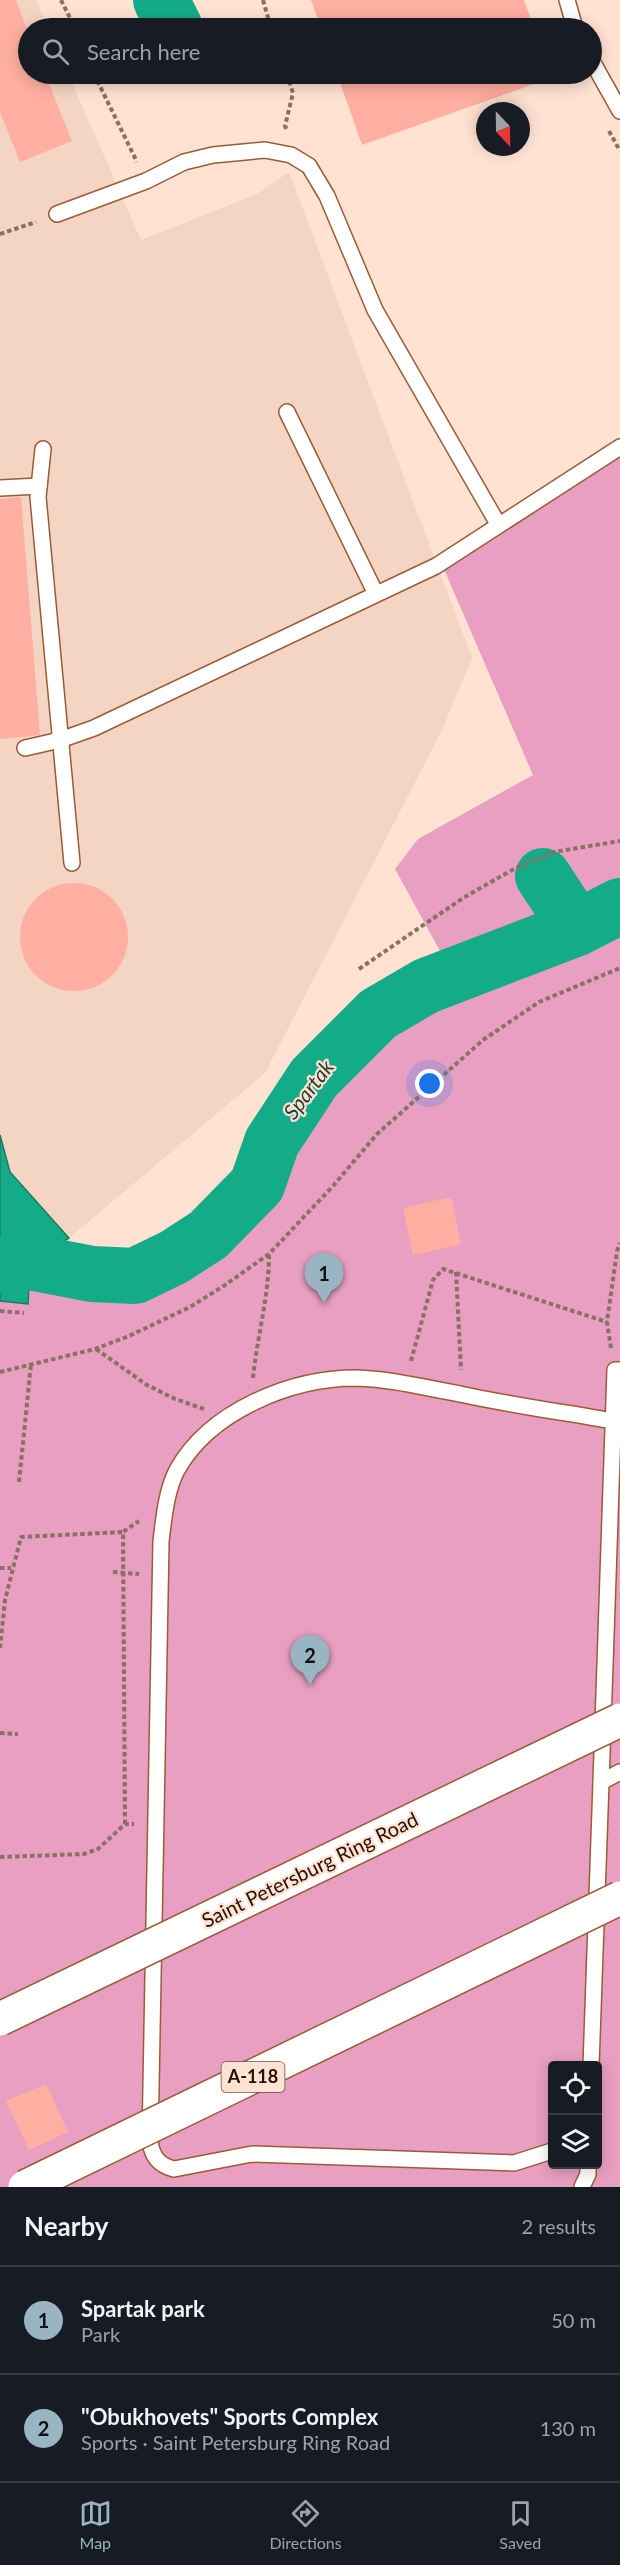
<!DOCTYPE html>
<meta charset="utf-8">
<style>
:root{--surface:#171b24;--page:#20242c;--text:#f1f3f6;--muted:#9ea1a6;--line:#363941;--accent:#9ab5c2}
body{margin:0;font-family:Lato,sans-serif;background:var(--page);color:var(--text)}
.controls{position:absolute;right:18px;bottom:18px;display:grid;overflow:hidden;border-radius:6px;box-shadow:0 3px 15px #0003}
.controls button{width:54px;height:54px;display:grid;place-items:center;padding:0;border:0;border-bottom:2px solid var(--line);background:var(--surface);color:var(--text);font:30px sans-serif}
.compass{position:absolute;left:476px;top:102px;width:54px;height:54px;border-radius:50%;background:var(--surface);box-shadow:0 3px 15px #0003;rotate:158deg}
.you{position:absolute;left:430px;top:1084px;width:21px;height:21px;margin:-15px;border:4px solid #fff;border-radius:50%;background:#1a73e8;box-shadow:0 0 0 9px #1a73e833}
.badge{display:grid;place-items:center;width:39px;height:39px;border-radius:50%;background:var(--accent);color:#111;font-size:20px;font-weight:700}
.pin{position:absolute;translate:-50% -50px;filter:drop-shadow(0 2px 3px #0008)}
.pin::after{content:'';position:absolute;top:32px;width:21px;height:18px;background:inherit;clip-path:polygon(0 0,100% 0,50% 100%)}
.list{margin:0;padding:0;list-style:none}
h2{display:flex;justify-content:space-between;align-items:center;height:78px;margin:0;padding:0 24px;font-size:26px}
h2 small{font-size:20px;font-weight:400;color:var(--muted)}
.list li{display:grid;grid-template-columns:39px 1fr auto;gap:18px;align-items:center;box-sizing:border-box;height:108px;padding:0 24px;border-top:2px solid var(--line)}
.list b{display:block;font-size:22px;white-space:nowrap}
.list p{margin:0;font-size:20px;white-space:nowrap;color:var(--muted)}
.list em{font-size:20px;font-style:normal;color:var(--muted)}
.icon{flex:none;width:33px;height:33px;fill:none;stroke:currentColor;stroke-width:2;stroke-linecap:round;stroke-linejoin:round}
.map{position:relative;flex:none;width:620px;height:2187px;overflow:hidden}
.search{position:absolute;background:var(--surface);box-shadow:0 3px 15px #0003;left:18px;right:18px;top:18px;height:66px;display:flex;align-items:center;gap:15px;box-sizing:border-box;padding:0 21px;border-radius:33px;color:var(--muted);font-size:22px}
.sheet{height:294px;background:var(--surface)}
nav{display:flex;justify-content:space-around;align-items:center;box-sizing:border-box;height:84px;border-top:2px solid var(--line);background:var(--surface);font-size:16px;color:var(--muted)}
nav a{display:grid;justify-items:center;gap:3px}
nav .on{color:var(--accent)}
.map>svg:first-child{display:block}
.built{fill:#f4d4c2}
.green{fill:#e89fc1;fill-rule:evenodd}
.water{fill:#14ac88;stroke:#1a7d60;stroke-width:1.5}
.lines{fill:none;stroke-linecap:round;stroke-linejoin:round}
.river{stroke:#14ac88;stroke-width:56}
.building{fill:#ffafa1}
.service-casing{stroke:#9a5c37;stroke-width:18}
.path{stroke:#8b7162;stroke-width:4;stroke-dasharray:4.5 3;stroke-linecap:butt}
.service{stroke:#fff;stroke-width:15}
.motorway-bridge-casing{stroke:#9a5c37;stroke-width:36;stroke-linecap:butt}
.motorway-bridge{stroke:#fff;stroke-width:33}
.labels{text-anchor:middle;stroke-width:4.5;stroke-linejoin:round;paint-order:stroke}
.shield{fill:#ffe2d2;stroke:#684f40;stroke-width:1.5}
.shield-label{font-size:18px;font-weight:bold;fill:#281002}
.street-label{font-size:20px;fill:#281002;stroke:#ffe2d2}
.water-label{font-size:21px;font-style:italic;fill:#233f35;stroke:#ffe2d2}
</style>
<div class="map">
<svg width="620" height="2187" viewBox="0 0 620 2187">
<rect width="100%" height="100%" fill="#ffe2d2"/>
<polygon class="built" points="0,0 36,0 48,28 28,28 28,74 68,74 141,240 257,194 289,172 472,658 442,730 265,1073 69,1238 10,1172 0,1135"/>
<path class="green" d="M 620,456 L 620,2187 L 0,2187 L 0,1301 L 28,1304 L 29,1273 C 60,1272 93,1271 123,1262 C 198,1237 248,1170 293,1110 C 314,1082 334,1049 363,1027 C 391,1007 425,994 456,980 L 395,869 L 418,839 L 533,775 L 443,567 ZM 552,2066 L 598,2066 L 598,2164 L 552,2164 Z"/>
<polygon class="water" points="0,1135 10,1172 69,1238 30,1262 28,1304 0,1301"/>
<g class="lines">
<g class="river">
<polyline points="161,0 175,28"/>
<polyline points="543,876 577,928"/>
<polyline points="0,1265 30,1262 92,1274 135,1276 174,1257 208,1235 257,1185 272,1142 314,1078 378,1014 426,986 577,928 620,906"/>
</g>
</g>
<g class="building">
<polygon points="0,0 16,0 28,32 28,74 45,74 72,141 20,162 0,112"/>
<polygon points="311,0 524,0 534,28 321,28"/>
<polygon points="337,74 550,74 551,78 362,145"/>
<polygon points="21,497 40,735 0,739 0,499"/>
<circle cx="74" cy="937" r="54"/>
<polygon points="451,1197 461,1244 413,1255 403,1208"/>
<polygon points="46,2084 68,2132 29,2150 6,2101"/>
</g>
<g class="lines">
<g class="service-casing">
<g id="service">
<polyline points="567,0 575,28"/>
<polyline points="592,61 620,111"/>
<polyline points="57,214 146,181 184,162 213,155 265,150 291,155 309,166 327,196 375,310 498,524"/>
<polyline points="287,412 376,594"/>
<polyline points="43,449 38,497 72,863"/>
<polyline points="0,488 39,486"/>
<polyline points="25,748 60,740 94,728 436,566 620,447"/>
<polyline points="601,1782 615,1370 620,1370"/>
<polyline points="591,2066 601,1782 620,1772"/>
<path d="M 552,2151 L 514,2163 L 252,2154 L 174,2169 C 158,2165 152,2156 150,2141 L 161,1541 C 164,1518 166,1491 177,1470 C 210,1411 291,1378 356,1378 C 392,1379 425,1388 460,1394 C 510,1405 562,1412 613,1421"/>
<polyline points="582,2187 588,2174 588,2164"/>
</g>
</g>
<g class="path">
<polyline points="61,0 75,28"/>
<polyline points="263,0 271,28"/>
<polyline points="94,74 137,162"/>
<polyline points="287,74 293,93 285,126 287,130"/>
<polyline points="609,131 620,151"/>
<polyline points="0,234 36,222"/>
<polyline points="359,969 463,898 512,870 554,852 620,841"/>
<polyline points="456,1272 461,1370"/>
<polyline points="0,1311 24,1313"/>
<polyline points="611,1348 607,1322 617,1251 620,1243"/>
<polyline points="96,1349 147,1385 175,1399 204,1409"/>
<polyline points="411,1361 433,1280 443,1269 607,1322"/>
<polyline points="0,1372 95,1349 129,1336 190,1307 225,1285 269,1254 333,1186 377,1134 483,1040 539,1002 620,968"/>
<path d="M 253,1378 C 257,1337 269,1296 269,1255"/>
<polyline points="19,1482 31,1364"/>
<polyline points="0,1568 11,1568"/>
<polyline points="113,1572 139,1574"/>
<polyline points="0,1648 5,1600 21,1537 123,1532"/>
<polyline points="0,1733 18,1734"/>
<polyline points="125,1824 123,1532 139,1521"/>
<polyline points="0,1857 84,1854 98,1849 125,1824 134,1824"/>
</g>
<use href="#service" class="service"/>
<g class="motorway-bridge-casing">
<g id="motorway-bridge">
<polyline points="0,2019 620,1720"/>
<polyline points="25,2187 620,1898"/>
</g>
</g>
<use href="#motorway-bridge" class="motorway-bridge"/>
</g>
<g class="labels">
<rect class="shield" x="221.5" y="2062" width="63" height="30" rx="4.5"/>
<g class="shield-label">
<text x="253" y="2083">А-118</text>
</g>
<g class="street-label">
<text transform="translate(310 1870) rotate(-26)" y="7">Saint Petersburg Ring Road</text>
</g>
<g class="water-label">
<text transform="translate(309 1090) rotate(-53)" y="7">Spartak</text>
</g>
</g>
</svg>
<div class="controls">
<button><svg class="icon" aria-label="locate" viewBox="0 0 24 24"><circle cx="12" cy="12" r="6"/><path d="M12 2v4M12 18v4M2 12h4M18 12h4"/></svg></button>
<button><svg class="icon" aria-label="layers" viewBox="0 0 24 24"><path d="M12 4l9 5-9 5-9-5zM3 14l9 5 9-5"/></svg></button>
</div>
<svg class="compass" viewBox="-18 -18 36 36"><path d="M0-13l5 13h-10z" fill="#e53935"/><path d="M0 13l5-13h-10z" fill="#9ea1a6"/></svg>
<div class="you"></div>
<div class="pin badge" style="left:324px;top:1303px">1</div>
<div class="pin badge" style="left:310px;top:1685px">2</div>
<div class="search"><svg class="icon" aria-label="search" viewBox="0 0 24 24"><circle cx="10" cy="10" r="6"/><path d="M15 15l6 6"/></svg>Search here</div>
</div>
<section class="sheet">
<h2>Nearby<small>2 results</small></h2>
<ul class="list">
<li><span class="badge">1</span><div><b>Spartak park</b><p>Park</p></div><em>50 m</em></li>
<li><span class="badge">2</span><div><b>&quot;Obukhovets&quot; Sports Complex</b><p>Sports · Saint Petersburg Ring Road</p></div><em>130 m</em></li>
</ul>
</section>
<nav>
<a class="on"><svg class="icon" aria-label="map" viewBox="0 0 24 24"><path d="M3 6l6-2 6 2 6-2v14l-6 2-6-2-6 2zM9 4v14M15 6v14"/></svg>Map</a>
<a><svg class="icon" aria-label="directions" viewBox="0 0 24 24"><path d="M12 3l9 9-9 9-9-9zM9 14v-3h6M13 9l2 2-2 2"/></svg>Directions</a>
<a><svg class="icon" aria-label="saved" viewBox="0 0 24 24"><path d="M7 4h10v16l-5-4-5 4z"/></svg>Saved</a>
</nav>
